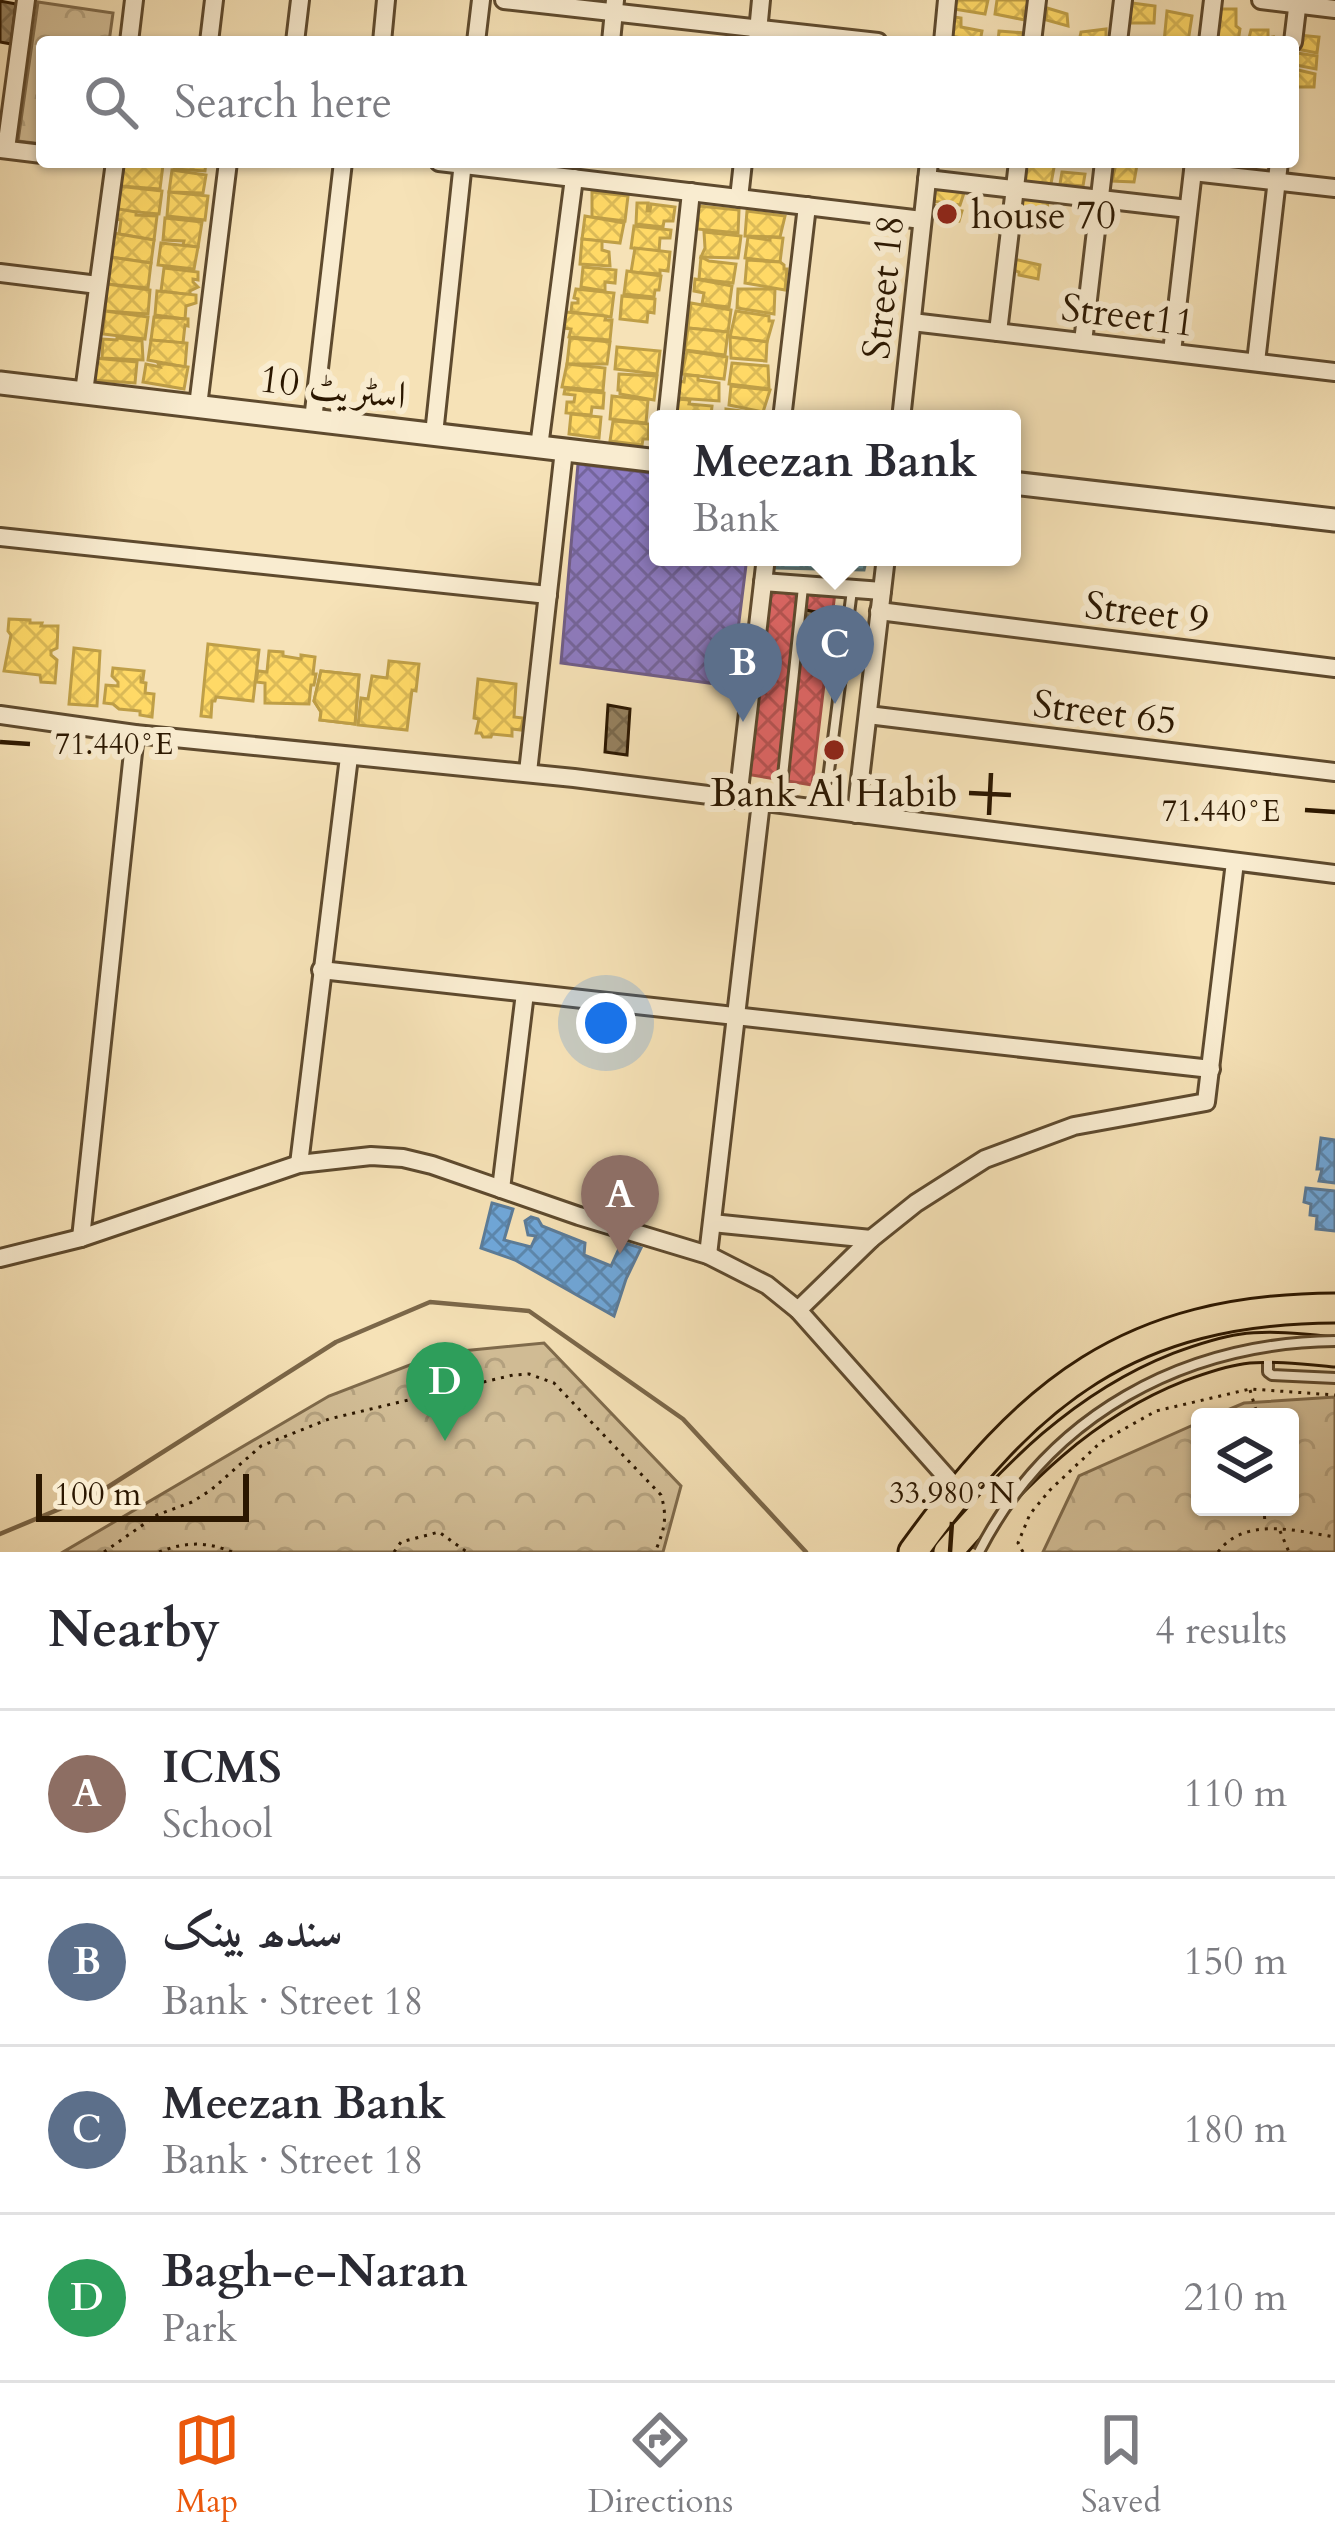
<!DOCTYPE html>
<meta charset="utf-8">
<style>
:root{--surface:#fff;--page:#f2f2f3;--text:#2b2b33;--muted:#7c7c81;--line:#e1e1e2;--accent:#ea580c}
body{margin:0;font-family:Cardo,Amiri,serif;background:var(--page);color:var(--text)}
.controls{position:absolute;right:36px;bottom:36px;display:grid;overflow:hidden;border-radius:12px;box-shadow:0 3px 9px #0004}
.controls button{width:108px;height:108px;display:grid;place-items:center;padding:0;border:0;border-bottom:3px solid var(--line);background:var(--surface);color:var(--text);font:60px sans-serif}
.scale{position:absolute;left:36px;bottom:30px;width:213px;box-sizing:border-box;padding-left:12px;border:6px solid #2b1700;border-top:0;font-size:33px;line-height:42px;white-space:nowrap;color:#2b1700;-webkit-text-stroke:9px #f9ecd0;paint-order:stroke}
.you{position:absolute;left:606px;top:1023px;width:42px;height:42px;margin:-30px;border:9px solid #fff;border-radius:50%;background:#1a73e8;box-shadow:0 0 0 18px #1a73e833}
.badge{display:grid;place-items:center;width:78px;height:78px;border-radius:50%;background:var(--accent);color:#fff;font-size:39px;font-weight:700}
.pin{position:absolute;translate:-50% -99px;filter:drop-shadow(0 3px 6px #0008)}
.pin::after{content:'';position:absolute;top:63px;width:42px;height:36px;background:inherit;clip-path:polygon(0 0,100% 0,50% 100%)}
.popup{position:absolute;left:649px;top:410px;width:372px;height:156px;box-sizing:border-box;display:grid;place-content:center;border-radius:12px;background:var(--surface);filter:drop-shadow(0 3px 9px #0005);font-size:39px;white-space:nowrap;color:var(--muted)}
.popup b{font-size:45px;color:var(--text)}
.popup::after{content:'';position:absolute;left:50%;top:100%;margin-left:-24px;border:24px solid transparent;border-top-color:var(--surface)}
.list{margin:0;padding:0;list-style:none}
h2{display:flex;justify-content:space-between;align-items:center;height:156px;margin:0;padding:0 48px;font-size:51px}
h2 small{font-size:39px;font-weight:400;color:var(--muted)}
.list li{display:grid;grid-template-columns:78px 1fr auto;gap:36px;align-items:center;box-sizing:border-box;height:168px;padding:0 48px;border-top:3px solid var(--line)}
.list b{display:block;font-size:45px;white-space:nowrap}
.list p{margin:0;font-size:39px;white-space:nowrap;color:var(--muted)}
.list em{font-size:39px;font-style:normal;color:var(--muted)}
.icon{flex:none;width:66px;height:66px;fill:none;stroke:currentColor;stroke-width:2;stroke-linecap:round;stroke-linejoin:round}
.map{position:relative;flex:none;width:1335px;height:1552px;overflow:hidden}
.search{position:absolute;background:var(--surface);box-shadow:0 3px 9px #0004;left:36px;right:36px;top:36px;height:132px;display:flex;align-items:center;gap:30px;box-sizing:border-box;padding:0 42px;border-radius:12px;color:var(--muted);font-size:45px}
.sheet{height:828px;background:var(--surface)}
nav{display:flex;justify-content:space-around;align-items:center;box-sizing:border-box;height:168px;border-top:3px solid var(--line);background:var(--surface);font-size:33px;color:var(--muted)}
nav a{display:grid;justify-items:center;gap:6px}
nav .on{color:var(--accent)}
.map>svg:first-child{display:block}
.forest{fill:url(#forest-crowns);stroke:#7f6b4c;stroke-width:3}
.homes{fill:url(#homes-cross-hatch);stroke:#bf9f47;stroke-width:3}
.shops{fill:url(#shops-cross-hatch);stroke:#aa4e47;stroke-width:3}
.offices{fill:url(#offices-cross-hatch);stroke:#705e88;stroke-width:3}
.schools{fill:url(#schools-cross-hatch);stroke:#5b7c9a;stroke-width:3}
.public{fill:url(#public-cross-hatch);stroke:#607a7a;stroke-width:3}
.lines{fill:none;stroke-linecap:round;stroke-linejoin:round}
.stream{stroke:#7b6749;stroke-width:4.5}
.building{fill:url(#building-cross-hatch);stroke:#2b1700;stroke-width:3}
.service-casing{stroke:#5e4a2e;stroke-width:14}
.minor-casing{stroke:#5e4a2e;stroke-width:22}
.tertiary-casing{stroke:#5e4a2e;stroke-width:27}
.trunk-casing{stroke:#2b1700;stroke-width:33}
.path{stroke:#2b1700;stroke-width:3;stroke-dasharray:3 6;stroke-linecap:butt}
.service{stroke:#f9ecd0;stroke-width:8}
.minor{stroke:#f9ecd0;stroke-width:16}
.tertiary{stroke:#f9ecd0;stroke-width:21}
.trunk{stroke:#f6e2b7;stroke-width:27}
.service-bridge-casing{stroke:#5e4a2e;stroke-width:14;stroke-linecap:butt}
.service-bridge{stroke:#f9ecd0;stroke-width:8}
.ticks{fill:none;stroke:#2b1700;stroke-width:4.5}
.poi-dot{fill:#8f2418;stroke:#f9ecd0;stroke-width:4.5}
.labels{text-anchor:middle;stroke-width:12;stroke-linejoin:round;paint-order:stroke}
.poi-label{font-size:39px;fill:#2b1700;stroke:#f9ecd0;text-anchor:start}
.street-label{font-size:39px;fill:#2b1700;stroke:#f9ecd0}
.ticks-label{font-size:30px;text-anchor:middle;fill:#2b1700;stroke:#f9ecd0;stroke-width:12;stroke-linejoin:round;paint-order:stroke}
</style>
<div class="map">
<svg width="1335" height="1552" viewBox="0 0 1335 1552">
<defs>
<pattern id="forest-crowns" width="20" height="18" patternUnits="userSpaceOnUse" patternTransform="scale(3)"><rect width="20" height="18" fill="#d3bf98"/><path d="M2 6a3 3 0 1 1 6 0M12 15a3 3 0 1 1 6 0" fill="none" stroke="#b5a381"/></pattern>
<pattern id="homes-cross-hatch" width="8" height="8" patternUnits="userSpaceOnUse" patternTransform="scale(3)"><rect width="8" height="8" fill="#ffd966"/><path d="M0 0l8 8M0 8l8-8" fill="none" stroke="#dbba57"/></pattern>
<pattern id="shops-cross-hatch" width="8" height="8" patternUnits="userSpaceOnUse" patternTransform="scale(3)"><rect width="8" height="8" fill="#e06666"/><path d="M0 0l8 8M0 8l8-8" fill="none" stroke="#b65352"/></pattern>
<pattern id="offices-cross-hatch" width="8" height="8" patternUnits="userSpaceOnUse" patternTransform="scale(3)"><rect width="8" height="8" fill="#8e7cc3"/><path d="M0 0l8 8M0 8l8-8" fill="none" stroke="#74659c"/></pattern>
<pattern id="schools-cross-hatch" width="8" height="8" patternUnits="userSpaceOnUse" patternTransform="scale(3)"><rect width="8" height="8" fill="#6fa8dc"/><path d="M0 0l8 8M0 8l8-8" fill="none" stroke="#5b88b0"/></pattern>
<pattern id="public-cross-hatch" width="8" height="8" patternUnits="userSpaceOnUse" patternTransform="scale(3)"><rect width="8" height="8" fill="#76a5af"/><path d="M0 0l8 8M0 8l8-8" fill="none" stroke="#61858c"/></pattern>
<pattern id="building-cross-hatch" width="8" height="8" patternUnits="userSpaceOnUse" patternTransform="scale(3)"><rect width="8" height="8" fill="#95815f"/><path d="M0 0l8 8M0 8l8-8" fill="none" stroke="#7a694c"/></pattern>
</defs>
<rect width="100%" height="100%" fill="#f6e2b7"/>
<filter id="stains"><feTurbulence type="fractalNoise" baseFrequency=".00167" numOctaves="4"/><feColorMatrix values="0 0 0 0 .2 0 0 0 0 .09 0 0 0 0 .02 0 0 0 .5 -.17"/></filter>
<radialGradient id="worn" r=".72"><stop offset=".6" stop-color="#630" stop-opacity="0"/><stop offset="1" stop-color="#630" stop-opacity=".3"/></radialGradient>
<g class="forest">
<polygon points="38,2 113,13 109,42 42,42 42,144 18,141"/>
<polygon points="544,1343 681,1486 663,1552 63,1552 329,1396 441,1353"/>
<polygon points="1335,1397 1335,1552 1043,1552 1079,1476 1200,1422 1200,1507 1290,1507 1290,1417 1211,1417 1244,1403"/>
</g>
<g class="homes">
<polygon points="955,0 988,0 985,14 954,9"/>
<polygon points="997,0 1028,0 1028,11 1023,11 1025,20 995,14"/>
<polygon points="1132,3 1155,6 1154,23 1129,23"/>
<polygon points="1047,8 1067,14 1068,26 1046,20"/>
<polygon points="1217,9 1236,9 1236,26 1240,29 1238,42 1212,42"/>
<polygon points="1167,11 1192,16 1188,42 1164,42"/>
<polygon points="954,17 961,18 961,27 982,31 980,42 961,42 961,38 952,36"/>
<polygon points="1106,29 1106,42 1079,41 1081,32"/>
<polygon points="1251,30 1268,30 1268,38 1273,37 1272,42 1248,42"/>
<polygon points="999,31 1024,33 1024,42 998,42"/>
<polygon points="1299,35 1319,37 1317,53 1297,49"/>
<polygon points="1297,53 1317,56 1316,69 1296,65"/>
<polygon points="1294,69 1315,74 1314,87 1294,87"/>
<polygon points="123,162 163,165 160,189 121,186"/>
<polygon points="174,162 206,162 205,171 174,169"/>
<polygon points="1022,162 1055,162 1050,189 1019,185"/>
<polygon points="1116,164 1137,165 1134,182 1112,181"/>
<polygon points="172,170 206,175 203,193 169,192"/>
<polygon points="1062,172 1085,174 1083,186 1060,184"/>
<polygon points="118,186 162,191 159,214 115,210"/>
<polygon points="933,186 965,190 960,205 932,201"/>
<polygon points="169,192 208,196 205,220 167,216"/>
<polygon points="592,192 628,196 625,221 592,217"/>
<polygon points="1021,194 1048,200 1047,212 1020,210"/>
<polygon points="637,203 648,203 647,211 650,211 651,204 675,207 673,221 664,221 663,227 636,224"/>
<polygon points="933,205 962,211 959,221 932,218"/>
<polygon points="699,206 739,210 738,233 697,229"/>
<polygon points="113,208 136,212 136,215 157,216 154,240 119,234 121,220 112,218"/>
<polygon points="747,211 785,216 780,237 745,236"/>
<polygon points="585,216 624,223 620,243 582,239"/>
<polygon points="165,218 202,222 198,247 183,245 184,241 163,240"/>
<polygon points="634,226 671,230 670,238 660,238 659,251 631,248"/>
<polygon points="704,232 741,236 738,258 701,257 705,248"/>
<polygon points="113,233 154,240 151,263 110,257"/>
<polygon points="748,237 770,240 770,237 783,238 780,262 745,258"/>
<polygon points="582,239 602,241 602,250 609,252 610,266 580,264"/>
<polygon points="161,243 198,247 194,269 158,265"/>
<polygon points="635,248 670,252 668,271 660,270 660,274 631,272"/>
<polygon points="110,257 151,263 148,288 107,284"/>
<polygon points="701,257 709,261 736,264 733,283 699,279"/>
<polygon points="1014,259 1040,265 1038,279 1019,275 1019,272 1013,270"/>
<polygon points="747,260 780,262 784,265 784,269 787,269 785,290 745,283"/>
<polygon points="583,267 616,270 615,283 605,282 605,291 581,287"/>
<polygon points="164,268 198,272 198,280 193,279 193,282 198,287 190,291 190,295 161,291"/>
<polygon points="627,271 661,276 659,290 655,290 654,297 624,294"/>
<polygon points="695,279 732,286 729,307 702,304 704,293 694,291"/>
<polygon points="107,284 150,290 148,314 105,311"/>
<polygon points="576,289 614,293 611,317 571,312 572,303 578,303 578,299 574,298"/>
<polygon points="738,289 775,289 774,314 737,308"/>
<polygon points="157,291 196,295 196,303 186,306 185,319 155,315"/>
<polygon points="622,296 655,299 654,313 648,312 647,322 620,319"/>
<polygon points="691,303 731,310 728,332 688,328"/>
<polygon points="105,311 148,317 145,339 103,334"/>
<polygon points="736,311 769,316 769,321 773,321 767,342 730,337"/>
<polygon points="566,312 606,316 605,320 612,320 610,340 569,337 571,329 563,328"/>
<polygon points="154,317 188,319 188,326 185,325 183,343 151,340"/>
<polygon points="688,328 728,332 725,355 685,350"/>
<polygon points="730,337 767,342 766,361 731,358"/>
<polygon points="117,338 142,341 143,360 102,358 103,339 117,340"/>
<polygon points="570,338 610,342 607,364 567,364"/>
<polygon points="151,340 187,343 185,367 148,360"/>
<polygon points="617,347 660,351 657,374 615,369"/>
<polygon points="687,351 727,357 724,379 682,374"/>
<polygon points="94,358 137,362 135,383 92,380"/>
<polygon points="158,363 188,367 184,389 143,382 146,364 160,367"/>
<polygon points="732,363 768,366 769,389 729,384"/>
<polygon points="567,364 605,368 603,391 562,387"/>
<polygon points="619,374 657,376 654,400 620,394 620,390 618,390"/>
<polygon points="685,375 698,376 698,380 719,383 719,401 678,398 679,381 684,382"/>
<polygon points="731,386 770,390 763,412 729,405"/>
<polygon points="565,389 604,393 603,408 592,407 591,415 566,413 567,402 574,402 575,395 564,394"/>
<polygon points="612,396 648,400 646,423 610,419"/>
<polygon points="676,399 690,400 689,404 712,406 711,415 715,415 714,419 670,419"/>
<polygon points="726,409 757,413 756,419 726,419"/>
<polygon points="571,414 601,417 599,438 569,434"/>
<polygon points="613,421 649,424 648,439 643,439 642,445 610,441"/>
<polygon points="9,619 30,620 30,623 42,623 41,626 58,626 57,648 51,651 51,655 57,660 55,683 41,682 40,675 4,671 11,635 8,631"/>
<polygon points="208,644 259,650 253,701 216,697 215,701 212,701 211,717 201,716"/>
<polygon points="74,648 100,651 97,706 69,704"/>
<polygon points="269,651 283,652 283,656 301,659 301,655 315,657 313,674 316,674 314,685 311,685 309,704 265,703 265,683 256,682 258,671 267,672"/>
<polygon points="389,661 419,664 416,691 412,690 407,730 358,725 361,698 368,699 372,676 387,678"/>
<polygon points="113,668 144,671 143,679 141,678 141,682 146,683 145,693 154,694 152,717 140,715 140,711 119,709 113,704 104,703 106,685 118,686 118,682 112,676"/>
<polygon points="321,671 359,675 355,724 320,720 321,712 314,701"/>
<polygon points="321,671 359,675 355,724 320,720 321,712 314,701"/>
<polygon points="478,679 516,684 514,717 523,718 521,730 512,729 512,736 492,734 491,737 483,737 481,733 476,733 479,719 474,718"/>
</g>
<polygon class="shops" points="768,586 835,592 812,785 746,774"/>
<polygon class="offices" points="578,464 658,474 658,557 747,557 731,686 561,663"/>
<g class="schools">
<polygon points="1321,1138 1335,1140 1335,1183 1319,1181 1322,1169 1317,1169"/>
<polygon points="1306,1188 1335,1191 1335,1231 1316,1229 1317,1216 1310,1215 1311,1204 1304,1202"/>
<polygon points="492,1203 513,1209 504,1240 531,1247 536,1236 528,1235 525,1221 531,1217 538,1219 542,1226 585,1243 584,1255 611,1266 622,1242 641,1248 626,1279 614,1316 515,1260 481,1248"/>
</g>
<polygon class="public" points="778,557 867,557 864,570 776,568"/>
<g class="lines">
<polyline class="stream" points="0,1534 100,1492 336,1342 430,1302 529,1311 683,1419 806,1552"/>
</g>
<g class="building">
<polygon points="0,1 16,4 11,44 0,42"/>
<polygon points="801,609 831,615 829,634 799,629"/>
<polygon points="799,629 829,634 827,654 796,649"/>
<polygon points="608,705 630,709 627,755 605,752"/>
</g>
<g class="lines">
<g class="service-casing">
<g id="service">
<polyline points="828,779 852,590"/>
<polyline points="780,804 803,587"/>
<polyline points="1268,1351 1268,1372 1272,1375 1335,1378"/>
</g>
</g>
<g class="minor-casing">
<g id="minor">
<polyline points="504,0 878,42"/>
<polyline points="1261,0 1335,9"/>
<polyline points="129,42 134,0"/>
<polyline points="209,42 214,0"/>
<polyline points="295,42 300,0"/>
<polyline points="382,42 386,0"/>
<polyline points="476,42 481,0"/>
<polyline points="611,42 615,0"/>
<polyline points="757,42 761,0"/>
<polyline points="943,42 947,0"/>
<polyline points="1032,42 1037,0"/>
<polyline points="1118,42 1123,0"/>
<polyline points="1208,42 1213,0"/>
<polyline points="1293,42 1298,0"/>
<polyline points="0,149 42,154"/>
<polyline points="6,149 26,0"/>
<polyline points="439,162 922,220"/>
<polyline points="1193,172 1335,188"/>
<polyline points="927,179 1188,209"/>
<polyline points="739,198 743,162"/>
<polyline points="0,273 98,285"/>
<polyline points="912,322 1335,372"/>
<polyline points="998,332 1018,162"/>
<polyline points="1083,342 1104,162"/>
<polyline points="1172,352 1194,162"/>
<polyline points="1256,362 1279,162"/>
<polyline points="84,392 115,162"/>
<polyline points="198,406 228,162"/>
<polyline points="667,419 691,192"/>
<polyline points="782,419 807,206"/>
<polyline points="901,419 929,162"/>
<polyline points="313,420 343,162"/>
<polyline points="434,434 463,162"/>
<polyline points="539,447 574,178"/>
<polyline points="0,537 548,595"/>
<polyline points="763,582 882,591"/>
<polyline points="879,611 1335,668"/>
<polyline points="0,715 135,734 574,778 1335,874"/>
<polyline points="868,715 1335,772"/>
<polyline points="528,772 564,450"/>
<polyline points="738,799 766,557"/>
<polyline points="856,814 886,557"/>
<polyline points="321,970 1211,1069"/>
<polyline points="299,1164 349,757"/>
<polyline points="501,1189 525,993"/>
<polyline points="712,1223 871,1239"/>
<polyline points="81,1238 135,734"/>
<polyline points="708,1255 761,802"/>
<polyline points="0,1258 81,1238 299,1164 371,1156 403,1158 432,1165 579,1216 708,1255 767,1285 798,1310 958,1490"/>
<polyline points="798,1310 871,1239 916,1203 985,1159 1074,1126 1206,1102 1235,862"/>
</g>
</g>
<g class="tertiary-casing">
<g id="tertiary">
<polyline points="0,383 658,461"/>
<polyline points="1012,483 1335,520"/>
</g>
</g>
<g class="trunk-casing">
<g id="trunk">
<path d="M 913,1552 C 1029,1391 1128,1309 1335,1308"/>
<path d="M 948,1552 C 1015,1475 1082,1405 1179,1367 C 1198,1360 1221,1352 1242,1349 C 1271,1345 1305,1349 1335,1352"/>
</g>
</g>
<g class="path">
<polyline points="1250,1390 1258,1417"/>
<polyline points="1264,1507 1265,1525"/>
<polyline points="1280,1531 1289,1552"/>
<path d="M 104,1552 L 157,1515 L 192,1502 L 211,1490 L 261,1446 L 329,1419 L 513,1375 L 529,1374 L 554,1383 L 661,1495 C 668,1518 664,1531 655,1552"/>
<path d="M 159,1552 C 185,1542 206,1541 232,1552"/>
<polyline points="394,1552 401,1542 439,1532 467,1552"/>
<polyline points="1023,1552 1018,1543 1030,1514 1050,1490 1101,1442 1156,1411 1250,1389 1335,1395"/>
<path d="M 1218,1552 C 1245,1516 1297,1531 1335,1537"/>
</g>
<use href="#service" class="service"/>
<use href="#minor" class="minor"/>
<use href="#tertiary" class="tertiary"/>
<use href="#trunk" class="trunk"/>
<g class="service-bridge-casing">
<path id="service-bridge" d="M 979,1552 C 1049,1415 1183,1343 1335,1341"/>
</g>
<use href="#service-bridge" class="service-bridge"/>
</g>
<path class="ticks" d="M 0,742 L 30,744M 969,793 L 1011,795M 1305,810 L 1335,812M 989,815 L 991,773M 950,1552 L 952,1522"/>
<g class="poi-dot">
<circle cx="947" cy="214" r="12"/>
<circle cx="834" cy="750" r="12"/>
</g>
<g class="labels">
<g class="poi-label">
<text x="971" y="228">house 70</text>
<text x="834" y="806" text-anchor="middle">Bank Al Habib</text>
</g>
<g class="street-label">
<text transform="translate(882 287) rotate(-84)" y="14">Street 18</text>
<text transform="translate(1128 314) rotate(7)" y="14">Street11</text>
<text transform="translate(333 386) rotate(7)" y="14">اسٹریٹ 10</text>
<text transform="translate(1147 611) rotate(7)" y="14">Street 9</text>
<text transform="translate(1105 711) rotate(7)" y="14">Street 65</text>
</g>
</g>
<g class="ticks-label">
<text x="114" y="754">71.440°E</text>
<text x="1221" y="821">71.440°E</text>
<text x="952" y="1503">33.980°N</text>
</g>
<rect width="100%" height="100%" filter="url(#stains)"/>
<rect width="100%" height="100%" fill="url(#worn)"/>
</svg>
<div class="controls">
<button><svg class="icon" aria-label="layers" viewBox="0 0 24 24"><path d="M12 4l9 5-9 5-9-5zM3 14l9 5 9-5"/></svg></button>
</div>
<div class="scale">100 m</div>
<div class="you"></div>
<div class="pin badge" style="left:620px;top:1254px;background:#8d6e63">A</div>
<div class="pin badge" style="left:743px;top:722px;background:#5c6f8a">B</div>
<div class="pin badge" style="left:835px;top:704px;background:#5c6f8a">C</div>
<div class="popup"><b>Meezan Bank</b>Bank</div>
<div class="pin badge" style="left:445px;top:1441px;background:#2e9e5b">D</div>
<div class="search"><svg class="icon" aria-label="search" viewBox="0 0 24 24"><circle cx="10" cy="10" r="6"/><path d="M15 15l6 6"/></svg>Search here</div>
</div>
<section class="sheet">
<h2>Nearby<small>4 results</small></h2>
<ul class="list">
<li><span class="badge" style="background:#8d6e63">A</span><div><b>ICMS</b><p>School</p></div><em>110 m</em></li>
<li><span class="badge" style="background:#5c6f8a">B</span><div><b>سندھ بینک</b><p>Bank · Street 18</p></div><em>150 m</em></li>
<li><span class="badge" style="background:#5c6f8a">C</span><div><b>Meezan Bank</b><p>Bank · Street 18</p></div><em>180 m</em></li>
<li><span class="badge" style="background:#2e9e5b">D</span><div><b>Bagh-e-Naran</b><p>Park</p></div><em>210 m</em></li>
</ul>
</section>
<nav>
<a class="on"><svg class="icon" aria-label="map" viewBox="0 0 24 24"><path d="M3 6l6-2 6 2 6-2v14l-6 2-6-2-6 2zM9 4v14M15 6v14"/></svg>Map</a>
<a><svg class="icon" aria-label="directions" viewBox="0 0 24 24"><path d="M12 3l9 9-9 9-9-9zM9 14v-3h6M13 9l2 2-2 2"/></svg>Directions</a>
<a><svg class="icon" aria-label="saved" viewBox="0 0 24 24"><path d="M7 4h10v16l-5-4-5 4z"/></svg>Saved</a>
</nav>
